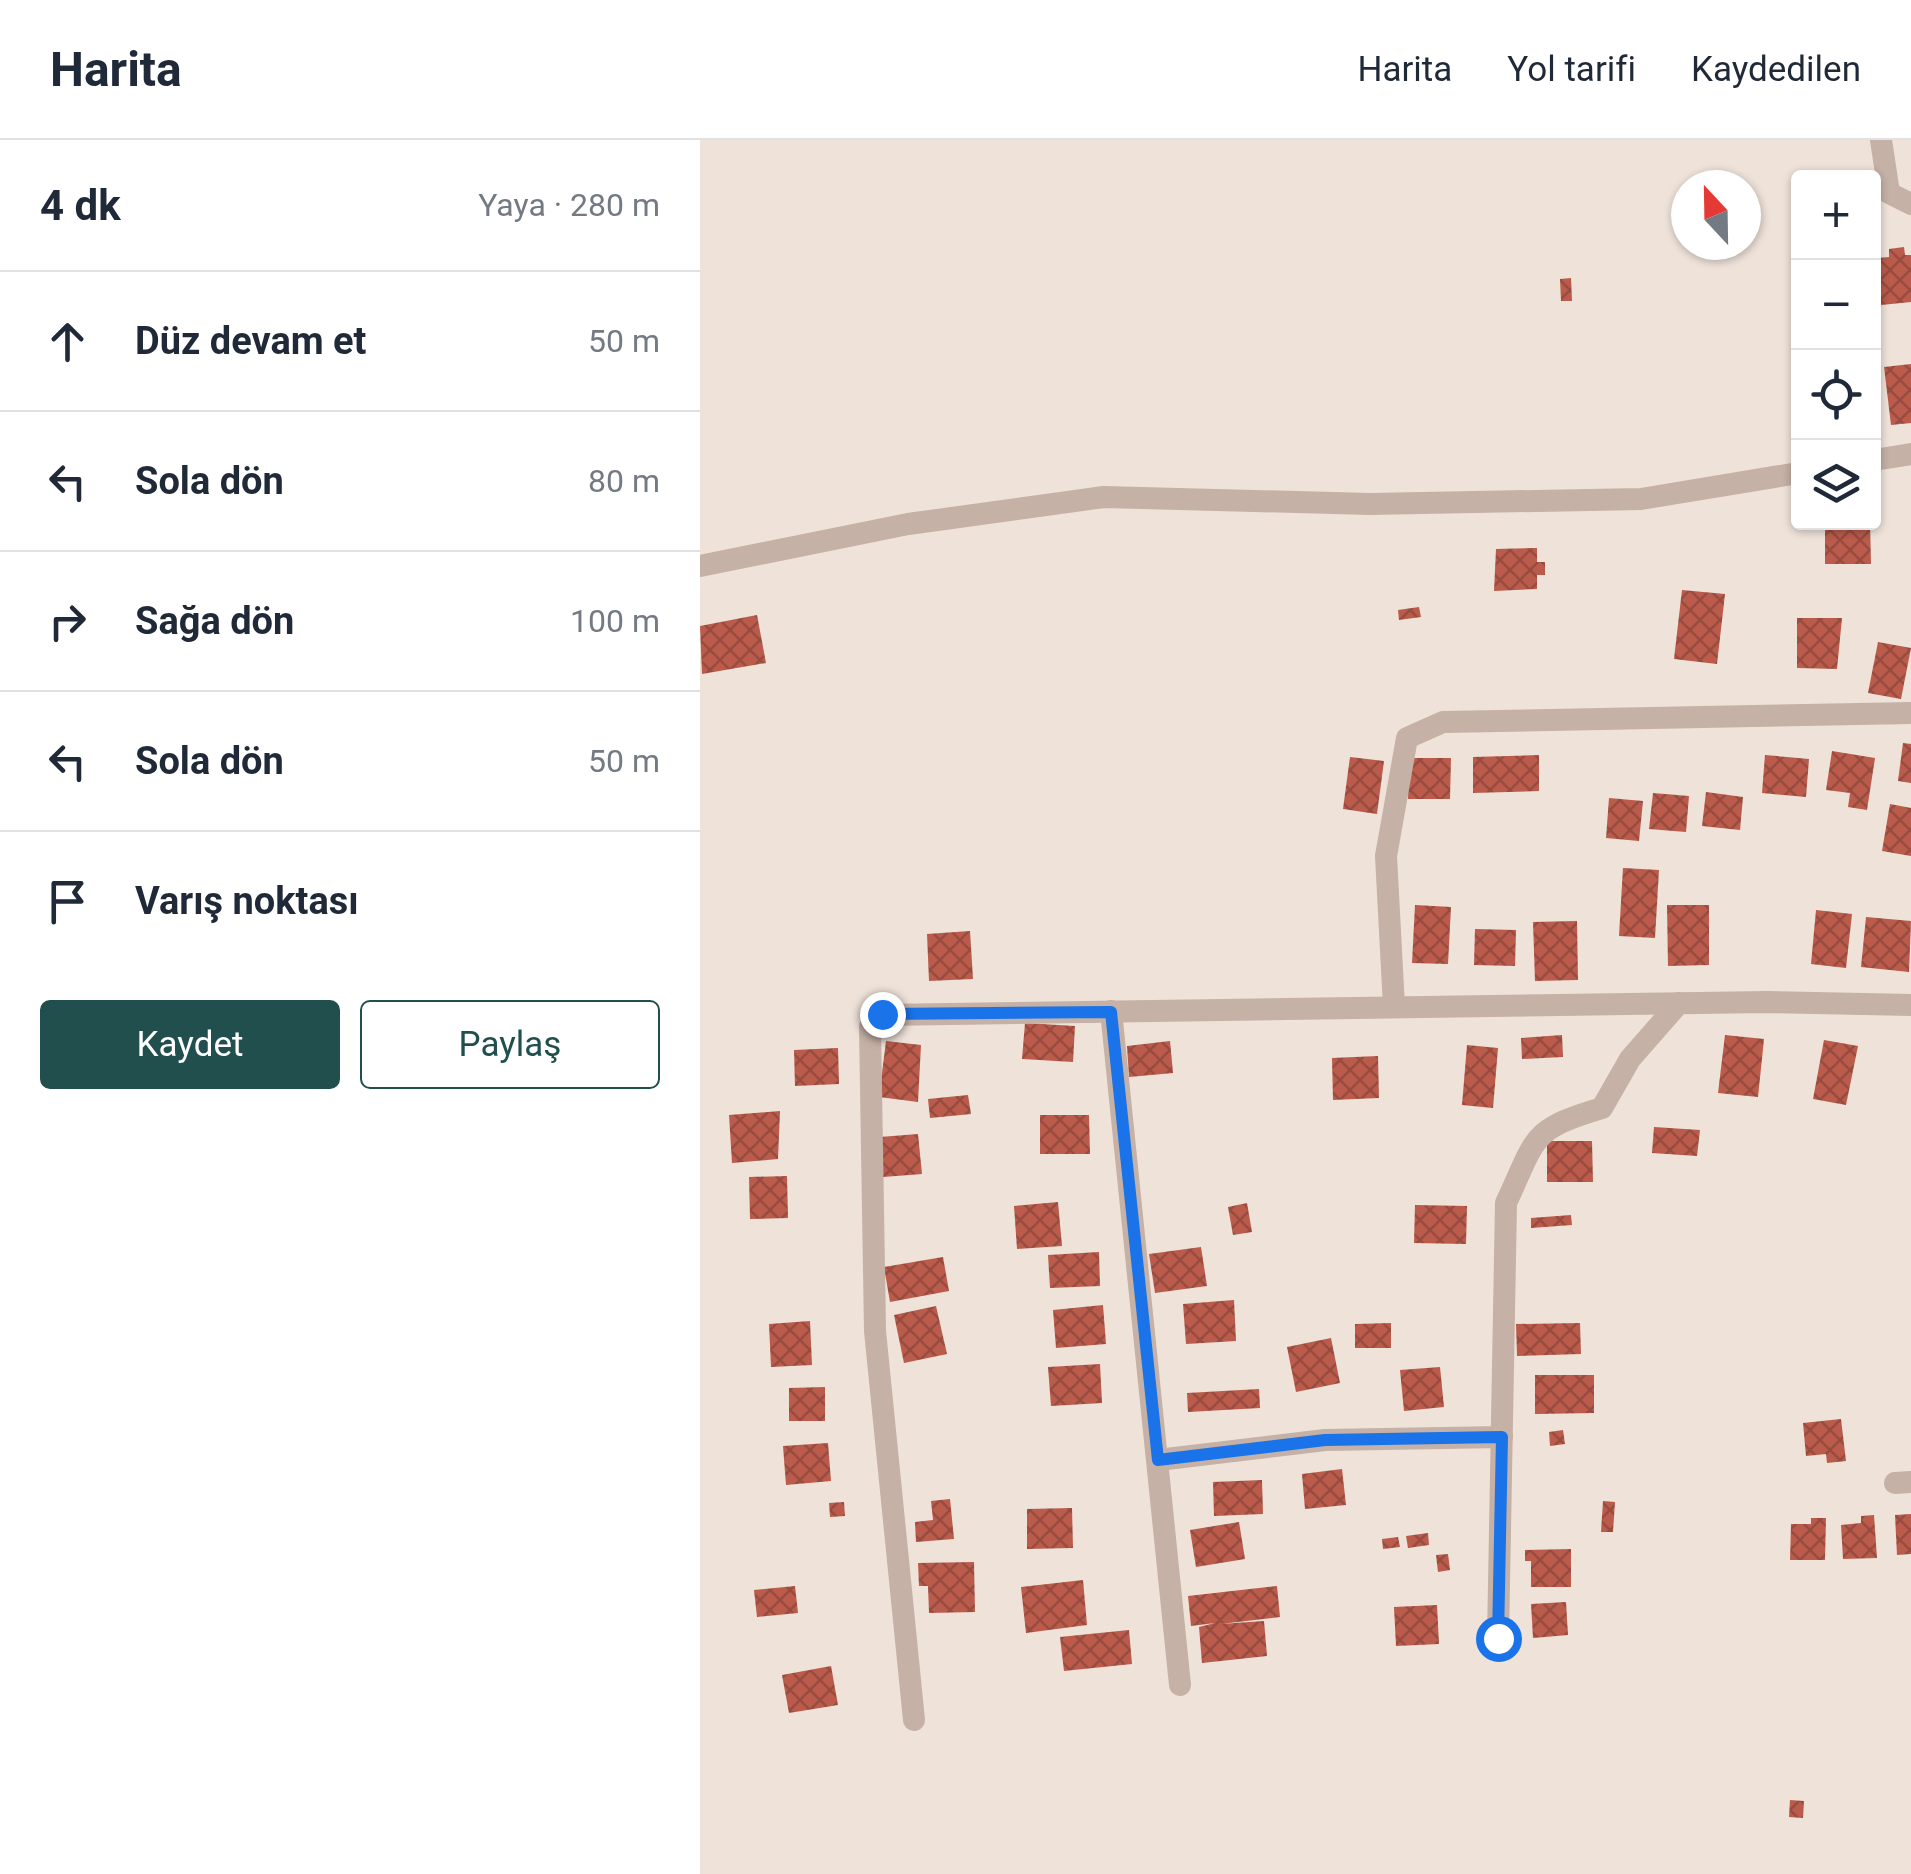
<!DOCTYPE html>
<html lang="tr">
<meta charset="utf-8">
<style>
:root{--surface:#fff;--page:#f6f6f7;--text:#1f2937;--muted:#747a83;--line:#e0e1e3;--accent:#204f4e}
body{margin:0;font-family:Roboto,sans-serif;background:var(--page);color:var(--text)}
.controls{position:absolute;right:30px;top:30px;display:grid;overflow:hidden;border-radius:10px;box-shadow:0 2px 8px #0004}
.controls button{width:90px;height:90px;display:grid;place-items:center;padding:0;border:0;border-bottom:2px solid var(--line);background:var(--surface);color:var(--text);font:50px sans-serif}
.compass{position:absolute;left:971px;top:30px;width:90px;height:90px;border-radius:50%;background:var(--surface);box-shadow:0 2px 8px #0004;rotate:338deg}
.stop{position:absolute;width:30px;height:30px;margin:-22px;border:8px solid #1a73e8;border-radius:50%;background:#fff}
.stop.end{background:#1a73e8;border-color:#fff;box-shadow:0 2px 10px #0008}
.list{margin:0;padding:0;list-style:none}
h2{display:flex;justify-content:space-between;align-items:center;height:130px;margin:0;padding:0 40px;font-size:42px}
h2 small{font-size:32px;font-weight:400;color:var(--muted)}
.list li{display:grid;grid-template-columns:65px 1fr auto;gap:30px;align-items:center;box-sizing:border-box;height:140px;padding:0 40px;border-top:2px solid var(--line)}
.list b{display:block;font-size:38px;white-space:nowrap}
.list em{font-size:32px;font-style:normal;color:var(--muted)}
.actions{display:flex;gap:20px;padding:30px 40px}
.actions a{flex:1;padding:22px 0;border:2px solid var(--accent);border-radius:10px;text-align:center;font-size:35px;color:var(--accent)}
.actions .main{background:var(--accent);color:#fff}
.icon{flex:none;width:55px;height:55px;fill:none;stroke:currentColor;stroke-width:2;stroke-linecap:round;stroke-linejoin:round}
.map{position:relative;flex:none;width:1211px;height:1734px;overflow:hidden}
header{display:flex;align-items:center;gap:60px;box-sizing:border-box;height:140px;padding:0 50px;background:var(--surface);border-bottom:2px solid var(--line)}
header strong{font-size:48px}
nav{display:flex;gap:55px;margin-inline-start:auto;font-size:35px}
main{display:flex}
aside{flex:1;background:var(--surface)}
.map>svg:first-child{display:block}
.building{fill:url(#building-cross-hatch)}
.lines{fill:none;stroke-linecap:round;stroke-linejoin:round}
.minor{stroke:#c5b1a6;stroke-width:22}
.route{stroke:#1a73e8;stroke-width:12}
</style>
<header>
<strong>Harita</strong>
<nav><a>Harita</a><a>Yol tarifi</a><a>Kaydedilen</a></nav>
</header>
<main>
<aside>
<h2>4 dk<small>Yaya · 280 m</small></h2>
<ul class="list">
<li><svg class="icon" aria-label="ahead" viewBox="0 0 24 24"><path d="M12 20V5M6 11l6-6 6 6"/></svg><div><b>Düz devam et</b></div><em>50 m</em></li>
<li><svg class="icon" aria-label="left" viewBox="0 0 24 24"><path d="M17 20v-9H6M10 6l-5 5 5 5"/></svg><div><b>Sola dön</b></div><em>80 m</em></li>
<li><svg class="icon" aria-label="right" viewBox="0 0 24 24"><path d="M7 20v-9h11M14 6l5 5-5 5"/></svg><div><b>Sağa dön</b></div><em>100 m</em></li>
<li><svg class="icon" aria-label="left" viewBox="0 0 24 24"><path d="M17 20v-9H6M10 6l-5 5 5 5"/></svg><div><b>Sola dön</b></div><em>50 m</em></li>
<li><svg class="icon" aria-label="arrive" viewBox="0 0 24 24"><path d="M6 21V4h12l-3 4 3 4H6"/></svg><div><b>Varış noktası</b></div></li>
</ul>
<div class="actions"><a class="main">Kaydet</a><a>Paylaş</a></div>
</aside>
<div class="map">
<svg width="1211" height="1734" viewBox="0 0 1211 1734">
<defs>
<pattern id="building-cross-hatch" width="8" height="8" patternUnits="userSpaceOnUse" patternTransform="scale(2.5)"><rect width="8" height="8" fill="#ba5b4b"/><path d="M0 0l8 8M0 8l8-8" fill="none" stroke="#984b3e"/></pattern>
</defs>
<rect width="100%" height="100%" fill="#eee2d9"/>
<g class="building">
<polygon points="1204,107 1205,115 1211,115 1211,162 1181,165 1177,118 1189,117 1189,109"/>
<polygon points="871,138 872,161 861,161 860,139"/>
<polygon points="1211,224 1211,283 1191,285 1184,227"/>
<polygon points="1125,382 1170,382 1171,424 1125,424"/>
<polygon points="837,408 837,422 845,422 845,435 837,435 837,449 794,451 796,409"/>
<polygon points="982,450 1025,454 1017,524 974,519"/>
<polygon points="719,467 721,477 699,480 698,470"/>
<polygon points="57,475 66,523 2,534 0,486"/>
<polygon points="1097,478 1142,478 1137,529 1097,528"/>
<polygon points="1178,502 1211,508 1201,559 1168,553"/>
<polygon points="1203,603 1211,604 1211,643 1198,641"/>
<polygon points="1132,611 1175,618 1167,670 1148,667 1150,653 1126,650"/>
<polygon points="839,615 839,651 773,653 773,617"/>
<polygon points="1065,615 1109,619 1106,657 1062,653"/>
<polygon points="650,617 684,621 677,674 643,669"/>
<polygon points="709,618 751,618 750,659 708,659"/>
<polygon points="1006,652 1043,657 1040,690 1002,686"/>
<polygon points="953,653 989,656 986,692 949,689"/>
<polygon points="909,658 943,661 939,701 906,698"/>
<polygon points="1190,664 1211,668 1211,716 1182,711"/>
<polygon points="923,728 959,730 955,798 919,796"/>
<polygon points="715,765 751,767 748,824 712,823"/>
<polygon points="967,765 1009,765 1009,825 968,826"/>
<polygon points="1116,770 1152,774 1146,828 1111,824"/>
<polygon points="1166,777 1211,781 1209,832 1161,827"/>
<polygon points="877,781 878,840 835,841 833,782"/>
<polygon points="775,789 816,790 815,826 774,825"/>
<polygon points="270,791 273,839 229,841 227,794"/>
<polygon points="325,883 375,886 373,922 322,919"/>
<polygon points="862,895 863,917 822,919 821,898"/>
<polygon points="1025,895 1064,899 1058,957 1018,953"/>
<polygon points="1124,900 1158,906 1146,965 1113,959"/>
<polygon points="186,901 221,905 218,962 179,957"/>
<polygon points="470,901 473,933 429,937 427,906"/>
<polygon points="767,905 798,908 793,968 762,965"/>
<polygon points="138,908 139,944 95,946 94,910"/>
<polygon points="678,916 679,958 633,960 632,918"/>
<polygon points="268,955 271,974 230,978 228,959"/>
<polygon points="80,971 78,1019 32,1023 29,975"/>
<polygon points="340,975 389,975 390,1014 340,1014"/>
<polygon points="954,987 1000,990 997,1016 952,1013"/>
<polygon points="218,994 222,1034 183,1037 180,997"/>
<polygon points="847,1001 892,1001 893,1042 847,1042"/>
<polygon points="87,1036 88,1078 50,1079 49,1037"/>
<polygon points="358,1062 362,1106 317,1109 314,1066"/>
<polygon points="547,1063 552,1092 533,1095 528,1067"/>
<polygon points="715,1065 767,1066 766,1104 714,1103"/>
<polygon points="871,1075 872,1085 831,1088 831,1078"/>
<polygon points="501,1107 507,1146 455,1153 449,1114"/>
<polygon points="399,1112 400,1146 350,1148 348,1115"/>
<polygon points="243,1117 249,1151 190,1162 184,1127"/>
<polygon points="534,1160 536,1201 486,1204 483,1164"/>
<polygon points="403,1165 406,1204 356,1208 353,1170"/>
<polygon points="236,1166 247,1214 204,1223 194,1175"/>
<polygon points="110,1181 112,1225 71,1227 69,1184"/>
<polygon points="691,1183 691,1208 655,1208 655,1184"/>
<polygon points="880,1183 881,1214 817,1216 816,1184"/>
<polygon points="631,1198 640,1243 596,1252 587,1207"/>
<polygon points="400,1224 402,1263 351,1266 348,1227"/>
<polygon points="740,1227 744,1267 704,1271 700,1230"/>
<polygon points="835,1235 894,1235 894,1273 835,1274"/>
<polygon points="125,1247 125,1281 89,1281 89,1248"/>
<polygon points="559,1249 560,1268 488,1272 487,1253"/>
<polygon points="1141,1279 1146,1321 1127,1323 1126,1314 1106,1316 1103,1283"/>
<polygon points="863,1290 865,1304 850,1306 849,1292"/>
<polygon points="128,1303 131,1341 86,1345 83,1306"/>
<polygon points="642,1329 646,1365 605,1369 602,1334"/>
<polygon points="562,1340 563,1374 514,1376 513,1342"/>
<polygon points="250,1359 254,1399 216,1402 215,1382 233,1380 231,1361"/>
<polygon points="903,1361 915,1362 913,1392 901,1392"/>
<polygon points="144,1362 145,1376 130,1377 129,1363"/>
<polygon points="372,1368 373,1408 327,1409 327,1369"/>
<polygon points="1211,1374 1211,1414 1197,1415 1195,1375"/>
<polygon points="1174,1375 1177,1418 1143,1419 1141,1385 1161,1383 1161,1376"/>
<polygon points="1111,1378 1126,1378 1125,1420 1090,1420 1091,1384 1111,1384"/>
<polygon points="539,1382 545,1419 496,1427 490,1390"/>
<polygon points="728,1393 729,1405 708,1408 706,1396"/>
<polygon points="698,1397 700,1407 683,1409 682,1399"/>
<polygon points="871,1409 871,1447 831,1447 831,1421 825,1421 825,1410"/>
<polygon points="748,1414 750,1430 738,1432 736,1415"/>
<polygon points="274,1422 275,1472 229,1473 228,1446 219,1446 218,1423"/>
<polygon points="383,1440 387,1485 326,1493 321,1447"/>
<polygon points="95,1446 98,1473 57,1477 54,1450"/>
<polygon points="577,1446 580,1477 520,1484 564,1481 567,1516 502,1523 499,1487 515,1483 491,1486 488,1456"/>
<polygon points="866,1462 868,1495 833,1498 831,1464"/>
<polygon points="737,1465 739,1504 696,1506 694,1467"/>
<polygon points="429,1490 432,1524 364,1531 360,1497"/>
<polygon points="131,1526 138,1565 89,1573 82,1535"/>
<polygon points="1090,1660 1104,1661 1103,1678 1089,1677"/>
</g>
<g class="lines">
<g class="minor">
<polyline points="1181,0 1189,53 1211,64"/>
<polyline points="1174,320 1211,314"/>
<polyline points="0,426 208,384 404,357 670,364 941,359 1098,333"/>
<polyline points="694,867 686,716 707,598 743,582 1211,573"/>
<polyline points="411,871 480,1545"/>
<polyline points="458,1320 625,1300 802,1297"/>
<polyline points="1195,1343 1211,1342"/>
<path d="M 798,1498 L 806,1063 C 837,997 829,990 902,968 L 930,919 L 979,863"/>
<polyline points="214,1580 175,1191 170,887 182,875 1068,862 1211,865"/>
</g>
</g>
<g class="lines">
<polyline class="route" points="182,874 411,872 458,1320 625,1300 802,1297 798,1498"/>
</g>
</svg>
<div class="controls">
<button>+</button>
<button>−</button>
<button><svg class="icon" aria-label="locate" viewBox="0 0 24 24"><circle cx="12" cy="12" r="6"/><path d="M12 2v4M12 18v4M2 12h4M18 12h4"/></svg></button>
<button><svg class="icon" aria-label="layers" viewBox="0 0 24 24"><path d="M12 4l9 5-9 5-9-5zM3 14l9 5 9-5"/></svg></button>
</div>
<svg class="compass" viewBox="-18 -18 36 36"><path d="M0-13l5 13h-10z" fill="#e53935"/><path d="M0 13l5-13h-10z" fill="#747a83"/></svg>
<div class="stop" style="left:798px;top:1498px"></div>
<div class="stop end" style="left:182px;top:874px"></div>
</div>
</main>
